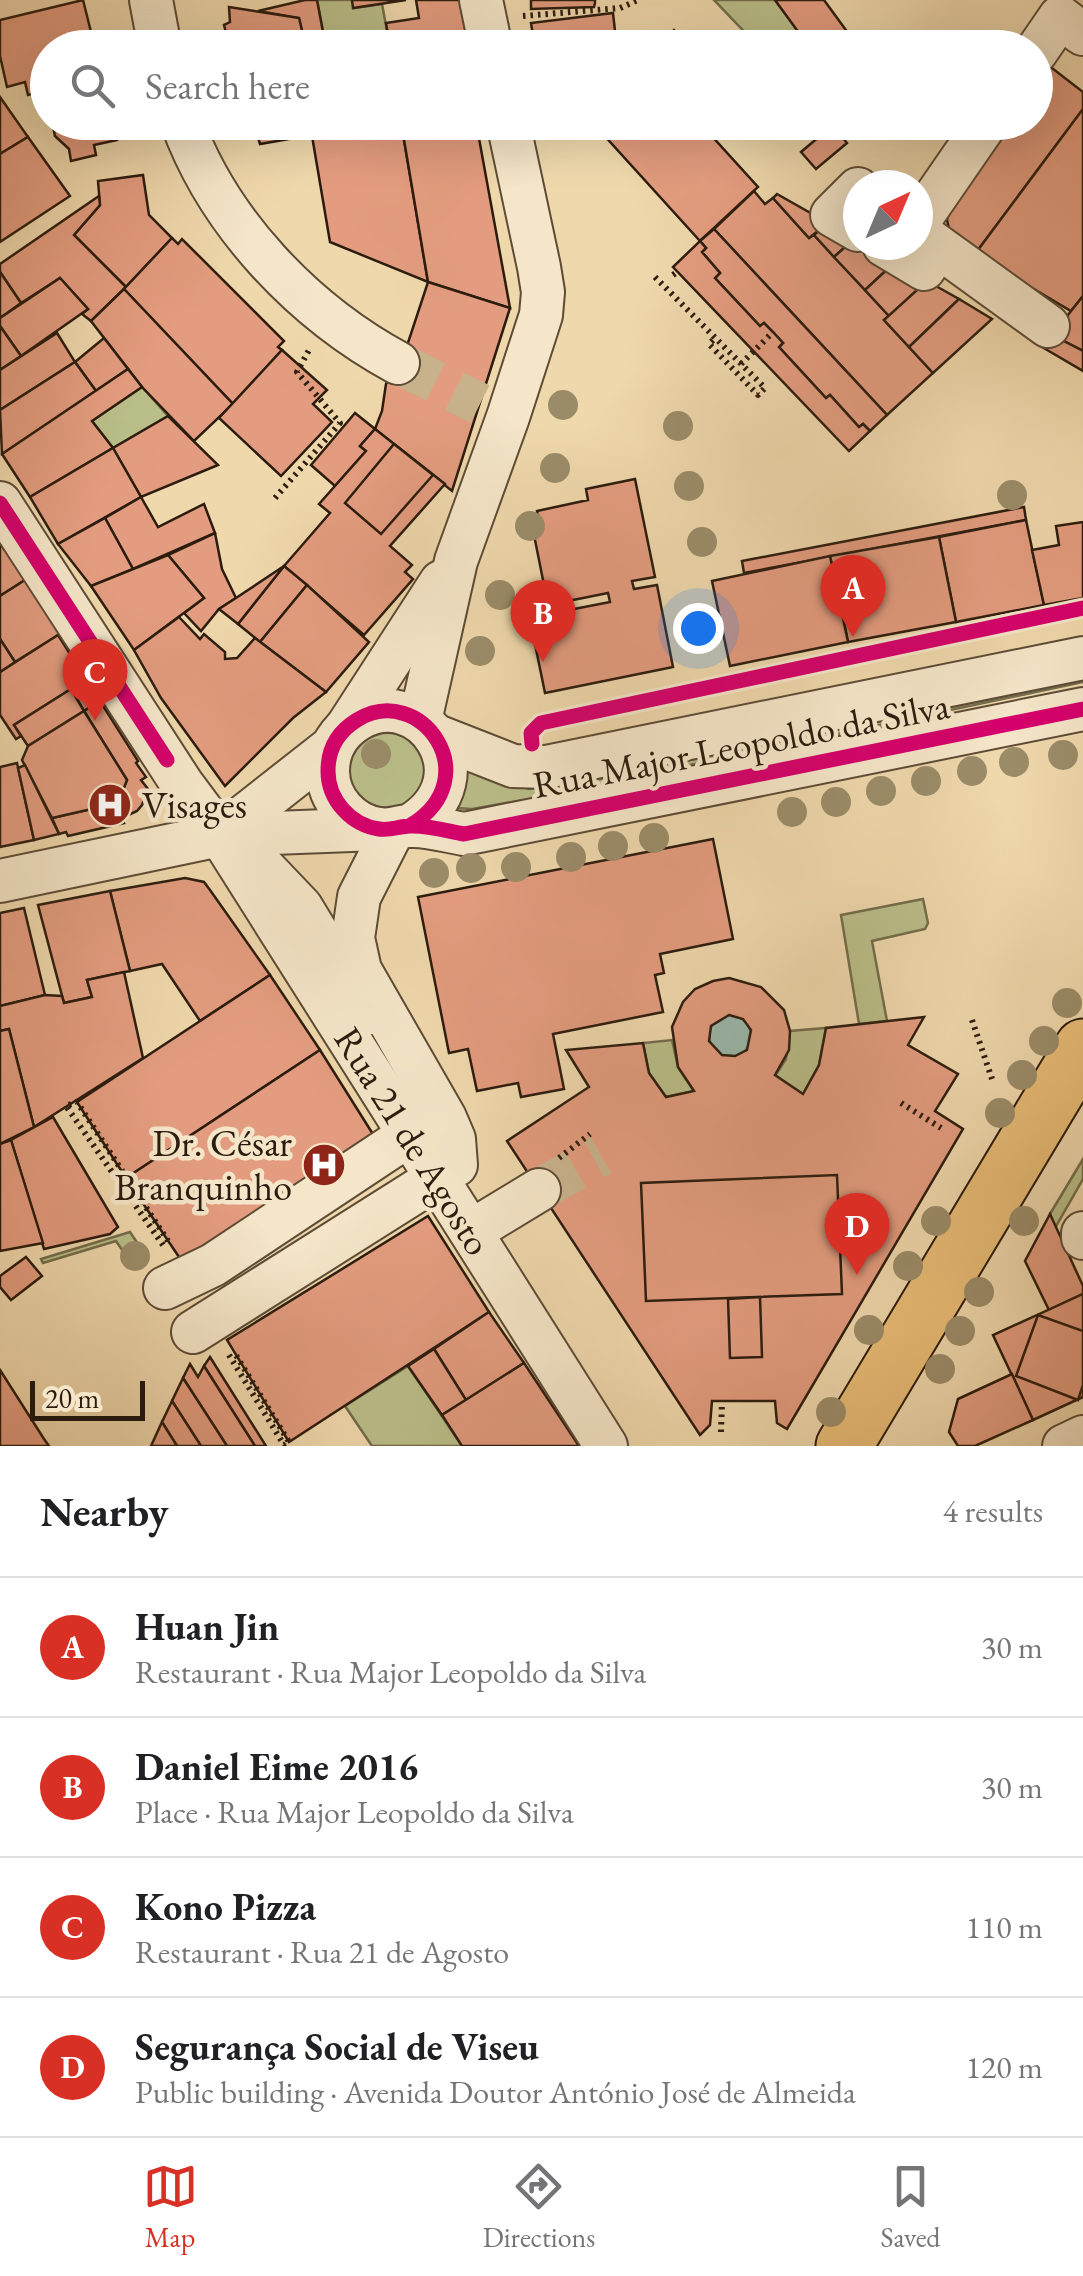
<!DOCTYPE html>
<meta charset="utf-8">
<style>
:root{--surface:#fff;--page:#f6f6f6;--text:#202124;--muted:#757577;--line:#e0e0e0;--accent:#d93025}
body{margin:0;font-family:"EB Garamond",serif;background:var(--page);color:var(--text)}
.compass{position:absolute;left:843px;top:170px;width:90px;height:90px;border-radius:50%;background:var(--surface);box-shadow:0 10px 40px #0002;rotate:44deg}
.scale{position:absolute;left:30px;bottom:25px;width:115px;box-sizing:border-box;padding-left:10px;border:5px solid #2c1c0e;border-top:0;font-size:28px;line-height:35px;white-space:nowrap;color:#2c1c0e;-webkit-text-stroke:8px #f5e6c9;paint-order:stroke}
.you{position:absolute;left:698px;top:628px;width:35px;height:35px;margin:-25px;border:8px solid #fff;border-radius:50%;background:#1a73e8;box-shadow:0 0 0 15px #1a73e833}
.badge{display:grid;place-items:center;width:65px;height:65px;border-radius:50%;background:var(--accent);color:#fff;font-size:32px;font-weight:700}
.pin{position:absolute;translate:-50% -82px;filter:drop-shadow(0 2px 5px #0008)}
.pin::after{content:'';position:absolute;top:52px;width:35px;height:30px;background:inherit;clip-path:polygon(0 0,100% 0,50% 100%)}
.list{margin:0;padding:0;list-style:none}
h2{display:flex;justify-content:space-between;align-items:center;height:130px;margin:0;padding:0 40px;font-size:42px}
h2 small{font-size:32px;font-weight:400;color:var(--muted)}
.list li{display:grid;grid-template-columns:65px 1fr auto;gap:30px;align-items:center;box-sizing:border-box;height:140px;padding:0 40px;border-top:2px solid var(--line)}
.list b{display:block;font-size:38px;white-space:nowrap}
.list p{margin:0;font-size:32px;white-space:nowrap;color:var(--muted)}
.list em{font-size:32px;font-style:normal;color:var(--muted)}
.icon{flex:none;width:55px;height:55px;fill:none;stroke:currentColor;stroke-width:2;stroke-linecap:round;stroke-linejoin:round}
.map{position:relative;flex:none;width:1083px;height:1446px;overflow:hidden}
.search{position:absolute;background:var(--surface);box-shadow:0 10px 40px #0002;left:30px;right:30px;top:30px;height:110px;display:flex;align-items:center;gap:25px;box-sizing:border-box;padding:0 35px;border-radius:55px;color:var(--muted);font-size:38px}
.sheet{height:690px;background:var(--surface)}
nav{display:flex;justify-content:space-around;align-items:center;box-sizing:border-box;height:140px;border-top:2px solid var(--line);background:var(--surface);font-size:28px;color:var(--muted)}
nav a{display:grid;justify-items:center;gap:5px}
nav .on{color:var(--accent)}
.map>svg:first-child{display:block}
.green{fill:#babe89;stroke:#736d4c;stroke-width:2.5}
.water{fill:#9ab9ad;stroke:#6e7a6d;stroke-width:2.5}
.building{fill:#e39c7f;stroke:#2c1c0e;stroke-width:2.5;fill-rule:evenodd}
.lines{fill:none;stroke-linecap:round;stroke-linejoin:round}
.minor-tunnel{stroke:#c8b28c;stroke-width:42;stroke-dasharray:42 21;stroke-linecap:butt}
.minor-casing{stroke:#5d4b36;stroke-width:46}
.major-casing{stroke:#2c1c0e;stroke-width:59}
.path{stroke:#2c1c0e;stroke-width:6;stroke-dasharray:2.5 5;stroke-linecap:butt}
.minor{stroke:#f5e6c9;stroke-width:42}
.major{stroke:#e8bc76;stroke-width:55}
.cycleway-casing{stroke:#f5e6c9;stroke-width:21}
.cycleway{stroke:#d6006c;stroke-width:15}
.tree{fill:#9b8c69}
.labels{text-anchor:middle;stroke-width:9;stroke-linejoin:round;paint-order:stroke}
.street-label{font-size:38px;fill:#2c1c0e;stroke:#f5e6c9}
.poi-label{font-size:38px;fill:#2c1c0e;stroke:#f5e6c9;text-anchor:start}
</style>
<div class="map">
<svg width="1083" height="1446" viewBox="0 0 1083 1446">
<rect width="100%" height="100%" fill="#efd8ac"/>
<filter id="stains"><feTurbulence type="fractalNoise" baseFrequency=".002" numOctaves="4"/><feColorMatrix values="0 0 0 0 .2 0 0 0 0 .09 0 0 0 0 .02 0 0 0 .5 -.17"/></filter>
<radialGradient id="worn" r=".72"><stop offset=".6" stop-color="#630" stop-opacity="0"/><stop offset="1" stop-color="#630" stop-opacity=".3"/></radialGradient>
<g class="green">
<polygon points="317,0 352,0 354,8 382,4 390,47 326,47"/>
<polygon points="714,0 775,0 810,47 759,47"/>
<polygon points="142,387 168,416 113,448 92,421"/>
<polygon points="1083,678 1083,682 529,799 472,809 455,808 465,773 469,769 529,789 595,780"/>
<circle cx="387" cy="770" r="38"/>
<polygon points="923,899 928,923 925,929 872,941 887,1021 859,1024 841,915"/>
<polygon points="826,1028 819,1065 803,1094 775,1076 786,1059 790,1031"/>
<polygon points="672,1040 678,1067 694,1091 666,1097 649,1073 643,1043"/>
<polygon points="1083,1159 1083,1179 1055,1228 1050,1214"/>
<polygon points="130,1232 146,1256 144,1263 133,1266 116,1241 43,1263 41,1259"/>
<polygon points="408,1366 462,1446 372,1446 345,1406"/>
</g>
<circle class="water" cx="730" cy="1036" r="21"/>
<g class="building">
<polygon points="83,0 95,48 48,48 48,90 28,95 25,82 7,87 0,56 0,20"/>
<polygon points="305,0 317,0 326,48 306,48 299,18 258,11"/>
<polygon points="352,0 406,0 353,8"/>
<polygon points="416,0 461,0 468,48 390,48 386,23 419,18"/>
<polygon points="531,0 595,0 595,3 594,7 531,9"/>
<polygon points="775,0 824,0 859,48 810,48"/>
<polygon points="229,7 299,18 306,48 230,48 224,25 230,22"/>
<polygon points="613,13 615,31 630,48 535,48 531,23"/>
<polygon points="674,30 690,48 655,48"/>
<polygon points="1048,65 1083,92 1083,109 975,254 950,233 947,220 949,204 1004,122 1036,122 1036,81"/>
<polygon points="0,97 28,137 0,154"/>
<polygon points="1083,109 1083,296 1071,311 975,254"/>
<polygon points="52,122 113,122 117,140 94,145 96,155 71,161 69,149 55,136"/>
<polygon points="253,122 324,122 326,127 311,130 312,135 260,144"/>
<polygon points="349,122 401,122 428,282 330,242 311,130"/>
<polygon points="401,122 476,122 510,308 428,282"/>
<polygon points="592,122 699,122 758,187 700,241"/>
<polygon points="699,122 724,122 711,135"/>
<polygon points="833,125 847,143 816,169 801,152"/>
<polygon points="28,137 70,196 0,242 0,154"/>
<polygon points="143,175 149,215 172,238 126,287 74,235 100,205 98,181"/>
<polygon points="754,191 765,204 773,198 809,238 814,235 889,316 884,320 933,373 887,415 714,229"/>
<polygon points="777,194 828,223 809,238 773,198"/>
<polygon points="99,196 100,205 74,235 126,287 91,321 82,314 88,309 60,278 21,303 0,272 0,264"/>
<polygon points="828,223 854,239 834,257 814,235"/>
<polygon points="714,229 887,415 870,431 863,424 859,427 830,395 826,398 779,347 783,343 773,332 764,323 760,326 715,278 720,273 702,252 706,248 700,241"/>
<polygon points="172,238 178,244 182,239 284,341 278,347 282,350 233,404 124,289"/>
<polygon points="854,239 895,262 865,290 834,257"/>
<polygon points="700,241 706,248 702,252 720,273 715,278 760,326 764,323 773,332 783,343 779,347 826,398 830,395 859,427 863,424 870,431 849,451 673,267"/>
<polygon points="895,262 927,281 889,316 865,290"/>
<polygon points="0,272 21,303 0,318"/>
<polygon points="60,278 88,309 21,356 0,326 0,318"/>
<polygon points="927,281 959,299 909,347 884,320"/>
<polygon points="428,282 510,308 452,491 375,429 382,411 386,384 403,358"/>
<polygon points="124,289 233,404 194,441 142,387 91,321"/>
<polygon points="1083,296 1083,351 1052,335"/>
<polygon points="959,299 992,319 933,373 909,347"/>
<polygon points="0,326 21,356 0,370"/>
<polygon points="57,333 75,362 0,410 0,370"/>
<polygon points="1052,335 1083,351 1083,371 1042,347"/>
<polygon points="104,338 128,369 96,391 75,362"/>
<polygon points="282,350 327,390 313,404 332,422 281,476 219,418"/>
<polygon points="75,362 96,391 2,454 0,410"/>
<polygon points="128,369 142,387 92,421 113,448 30,497 2,454"/>
<polygon points="355,413 375,429 360,446 366,451 335,486 311,465"/>
<polygon points="168,416 218,465 141,497 113,448"/>
<polygon points="375,429 445,484 390,546 412,565 405,572 413,579 364,635 284,566 330,513 319,504 366,451 360,446"/>
<polygon points="394,444 433,475 381,534 345,503"/>
<polygon points="113,448 141,497 58,544 30,497"/>
<polygon points="635,479 655,577 632,581 634,589 657,585 673,667 545,693 535,644 543,643 538,616 610,602 608,593 548,605 533,530 540,528 537,511 588,500 586,489"/>
<polygon points="141,497 158,527 204,504 215,533 133,569 105,518"/>
<polygon points="1024,507 1026,520 744,573 742,561"/>
<polygon points="105,518 133,569 91,586 58,544"/>
<polygon points="1026,520 1044,605 956,622 939,537"/>
<polygon points="1083,522 1083,598 1044,605 1032,550 1059,545 1056,526"/>
<polygon points="215,533 222,569 236,598 219,609 201,631 184,613 204,598 168,555"/>
<polygon points="939,537 956,622 848,642 830,556"/>
<polygon points="0,543 25,580 0,596"/>
<polygon points="168,555 204,598 134,650 91,586"/>
<polygon points="830,556 848,642 730,666 712,581"/>
<polygon points="284,566 307,585 260,642 238,624"/>
<polygon points="284,566 238,624 219,609 236,598"/>
<polygon points="25,580 60,634 15,662 0,639 0,596"/>
<polygon points="307,585 369,642 326,692 260,642"/>
<polygon points="179,617 200,639 204,634 225,652 225,659 237,658 255,638 326,692 293,718 225,786 161,698 134,650"/>
<polygon points="58,635 100,701 84,711 71,689 14,725 21,736 16,739 0,715 0,672"/>
<polygon points="0,639 15,662 0,672"/>
<polygon points="71,689 84,711 28,746 14,725"/>
<polygon points="100,701 138,761 136,763 146,777 141,780 148,789 142,805 137,811 122,818 124,823 68,836 66,832 59,834 52,818 118,803 127,780 84,711"/>
<polygon points="84,711 127,780 118,803 52,818 22,760 28,746"/>
<polygon points="17,763 34,840 0,847 0,767"/>
<polygon points="25,765 59,834 34,840 18,768"/>
<polygon points="713,839 733,939 660,954 664,973 655,975 663,1012 553,1034 564,1089 521,1097 518,1083 477,1091 468,1049 449,1053 418,897"/>
<polygon points="185,878 204,882 210,890 270,975 200,1021 162,964 130,971 110,891"/>
<polygon points="110,891 130,971 87,980 92,997 64,1003 38,905"/>
<polygon points="24,908 45,995 0,1006 0,913"/>
<polygon points="124,972 143,1058 34,1127 9,1029 0,1031 0,1006 45,995 62,996 64,1003 92,997 87,980"/>
<polygon points="270,975 320,1050 126,1178 77,1102"/>
<path d="M 729,978 L 761,987 L 784,1010 L 790,1031 L 789,1050 L 775,1075 L 803,1094 L 819,1065 L 826,1028 L 924,1017 L 908,1045 L 958,1074 L 935,1111 L 963,1129 L 787,1429 L 777,1423 L 775,1401 L 712,1401 L 710,1425 L 700,1435 L 507,1141 L 589,1087 L 566,1050 L 643,1043 L 649,1073 L 666,1097 L 694,1091 L 678,1067 L 672,1027 L 683,1002 L 695,989 L 713,981 ZM 729,1015 L 743,1019 L 751,1030 L 747,1050 L 735,1056 L 722,1055 L 709,1041 L 711,1026 Z"/>
<polygon points="9,1029 34,1127 0,1144 0,1031"/>
<polygon points="320,1050 376,1139 185,1266 126,1178"/>
<polygon points="53,1117 118,1227 110,1234 44,1249 11,1140"/>
<polygon points="11,1140 43,1243 0,1251 0,1144"/>
<polygon points="837,1175 842,1294 646,1301 641,1183"/>
<polygon points="1050,1214 1083,1286 1083,1294 1049,1310 1025,1261"/>
<polygon points="428,1216 489,1312 289,1442 227,1340"/>
<polygon points="26,1257 42,1276 11,1300 0,1287 0,1276"/>
<polygon points="1083,1294 1083,1397 1033,1420 993,1335"/>
<polygon points="760,1297 762,1357 730,1358 728,1299"/>
<polygon points="489,1312 524,1363 466,1400 434,1349"/>
<polygon points="1038,1315 1083,1331 1083,1385 1078,1400 1016,1376"/>
<polygon points="434,1349 466,1400 442,1415 408,1366"/>
<polygon points="210,1357 266,1446 255,1446 204,1366"/>
<polygon points="524,1363 579,1446 462,1446 442,1415"/>
<polygon points="190,1364 198,1377 204,1366 255,1446 227,1446 183,1378"/>
<polygon points="0,1370 44,1439 49,1446 0,1446"/>
<polygon points="1012,1374 1033,1420 975,1446 958,1446 949,1432 958,1399"/>
<polygon points="183,1378 227,1446 201,1446 172,1401"/>
<polygon points="172,1401 201,1446 177,1446 162,1422"/>
<polygon points="162,1422 177,1446 151,1446"/>
</g>
<g class="lines">
<g class="minor-tunnel">
<polyline points="398,363 480,404"/>
<polyline points="539,1190 601,1155"/>
</g>
<g class="minor-casing">
<g id="minor">
<polyline points="151,0 160,48"/>
<polyline points="481,0 491,48"/>
<polyline points="1036,52 1060,17 1083,34"/>
<path d="M 182,122 C 219,224 304,312 398,363"/>
<polyline points="858,189 832,215 858,230"/>
<polyline points="918,222 987,122"/>
<polyline points="918,232 1048,326"/>
<polyline points="884,245 924,269 937,247"/>
<polyline points="0,503 182,784 220,835 606,1446"/>
<polyline points="420,721 456,561 508,417 541,315 543,292 539,267 508,122"/>
<polyline points="347,727 441,582"/>
<polyline points="434,735 513,766 546,767 1083,658"/>
<path d="M 411,825 C 489,777 420,681 357,720 C 339,731 328,748 328,771 C 328,800 351,825 379,829 C 391,831 399,826 410,826 C 427,825 447,831 464,834 L 1083,709"/>
<polyline points="393,830 359,897 353,938 360,970 445,1118 454,1139 456,1165"/>
<polyline points="220,835 332,747"/>
<polyline points="261,865 301,907 366,1014"/>
<polyline points="0,881 220,835 378,829"/>
<polyline points="488,1221 539,1190"/>
<polyline points="1083,1233 1083,1238"/>
<polyline points="165,1288 213,1265 409,1135"/>
<polyline points="193,1332 437,1178"/>
<polyline points="1064,1446 1083,1437"/>
</g>
</g>
<g class="major-casing">
<polyline id="major" points="844,1446 1083,1047"/>
</g>
<g class="path">
<polyline points="523,16 620,8 638,0"/>
<polyline points="673,275 677,272"/>
<polyline points="655,277 765,388 758,395 709,344 715,338"/>
<polyline points="741,364 773,332"/>
<polyline points="275,498 340,423 297,372 309,350"/>
<polyline points="972,1020 992,1079"/>
<polyline points="901,1103 941,1128"/>
<polyline points="559,1158 590,1134"/>
<polyline points="163,1245 66,1106 77,1102 168,1241"/>
<polyline points="229,1355 284,1445 289,1442 234,1352"/>
<polyline points="721,1432 722,1401"/>
</g>
<use href="#minor" class="minor"/>
<use href="#major" class="major"/>
<g class="cycleway-casing">
<g id="cycleway">
<polyline points="0,503 167,760"/>
<polyline points="532,744 531,733 541,723 1083,608"/>
<path d="M 411,825 C 489,777 420,681 357,720 C 339,731 328,748 328,771 C 328,800 351,825 379,829 C 391,831 399,826 410,826 C 427,825 447,831 464,834 L 1083,709"/>
</g>
</g>
<use href="#cycleway" class="cycleway"/>
</g>
<g class="tree">
<circle cx="563" cy="405" r="15"/>
<circle cx="678" cy="426" r="15"/>
<circle cx="555" cy="468" r="15"/>
<circle cx="689" cy="486" r="15"/>
<circle cx="1012" cy="495" r="15"/>
<circle cx="530" cy="526" r="15"/>
<circle cx="702" cy="542" r="15"/>
<circle cx="500" cy="595" r="15"/>
<circle cx="480" cy="651" r="15"/>
<circle cx="376" cy="754" r="15"/>
<circle cx="1063" cy="755" r="15"/>
<circle cx="1014" cy="762" r="15"/>
<circle cx="972" cy="771" r="15"/>
<circle cx="926" cy="781" r="15"/>
<circle cx="881" cy="791" r="15"/>
<circle cx="836" cy="802" r="15"/>
<circle cx="792" cy="812" r="15"/>
<circle cx="654" cy="838" r="15"/>
<circle cx="613" cy="846" r="15"/>
<circle cx="571" cy="857" r="15"/>
<circle cx="516" cy="867" r="15"/>
<circle cx="471" cy="868" r="15"/>
<circle cx="434" cy="873" r="15"/>
<circle cx="1067" cy="1003" r="15"/>
<circle cx="1044" cy="1041" r="15"/>
<circle cx="1022" cy="1075" r="15"/>
<circle cx="1000" cy="1113" r="15"/>
<circle cx="936" cy="1221" r="15"/>
<circle cx="1024" cy="1221" r="15"/>
<circle cx="135" cy="1256" r="15"/>
<circle cx="908" cy="1266" r="15"/>
<circle cx="979" cy="1292" r="15"/>
<circle cx="869" cy="1330" r="15"/>
<circle cx="960" cy="1331" r="15"/>
<circle cx="940" cy="1369" r="15"/>
<circle cx="831" cy="1412" r="15"/>
</g>
<defs>
<g id="hospital-disc" transform="scale(2.25)"><circle r="9.5" fill="#8f2418" stroke="#f5e6c9"/><path d="M-5-5h3v3.5h4V-5h3V5h-3V1.5h-4V5h-3Z" fill="#fff"/></g>
</defs>
<g fill-rule="evenodd">
<use href="#hospital-disc" x="110" y="805"/>
<use href="#hospital-disc" x="324" y="1165"/>
</g>
<g class="labels">
<g class="street-label">
<text transform="translate(741 745) rotate(-11)" y="13">Rua Major Leopoldo da Silva</text>
<text transform="translate(413 1141) rotate(58)" y="13">Rua 21 de Agosto</text>
</g>
<g class="poi-label">
<text x="142" y="818">Visages</text>
<text x="292" y="1156" text-anchor="end">Dr. César<tspan x="292" dy="44">Branquinho</tspan></text>
</g>
</g>
<rect width="100%" height="100%" filter="url(#stains)"/>
<rect width="100%" height="100%" fill="url(#worn)"/>
</svg>
<svg class="compass" viewBox="-18 -18 36 36"><path d="M0-13l5 13h-10z" fill="#e53935"/><path d="M0 13l5-13h-10z" fill="#757577"/></svg>
<div class="scale">20 m</div>
<div class="you"></div>
<div class="pin badge" style="left:853px;top:637px">A</div>
<div class="pin badge" style="left:543px;top:662px">B</div>
<div class="pin badge" style="left:95px;top:721px">C</div>
<div class="pin badge" style="left:857px;top:1275px">D</div>
<div class="search"><svg class="icon" aria-label="search" viewBox="0 0 24 24"><circle cx="10" cy="10" r="6"/><path d="M15 15l6 6"/></svg>Search here</div>
</div>
<section class="sheet">
<h2>Nearby<small>4 results</small></h2>
<ul class="list">
<li><span class="badge">A</span><div><b>Huan Jin</b><p>Restaurant · Rua Major Leopoldo da Silva</p></div><em>30 m</em></li>
<li><span class="badge">B</span><div><b>Daniel Eime 2016</b><p>Place · Rua Major Leopoldo da Silva</p></div><em>30 m</em></li>
<li><span class="badge">C</span><div><b>Kono Pizza</b><p>Restaurant · Rua 21 de Agosto</p></div><em>110 m</em></li>
<li><span class="badge">D</span><div><b>Segurança Social de Viseu</b><p>Public building · Avenida Doutor António José de Almeida</p></div><em>120 m</em></li>
</ul>
</section>
<nav>
<a class="on"><svg class="icon" aria-label="map" viewBox="0 0 24 24"><path d="M3 6l6-2 6 2 6-2v14l-6 2-6-2-6 2zM9 4v14M15 6v14"/></svg>Map</a>
<a><svg class="icon" aria-label="directions" viewBox="0 0 24 24"><path d="M12 3l9 9-9 9-9-9zM9 14v-3h6M13 9l2 2-2 2"/></svg>Directions</a>
<a><svg class="icon" aria-label="saved" viewBox="0 0 24 24"><path d="M7 4h10v16l-5-4-5 4z"/></svg>Saved</a>
</nav>
